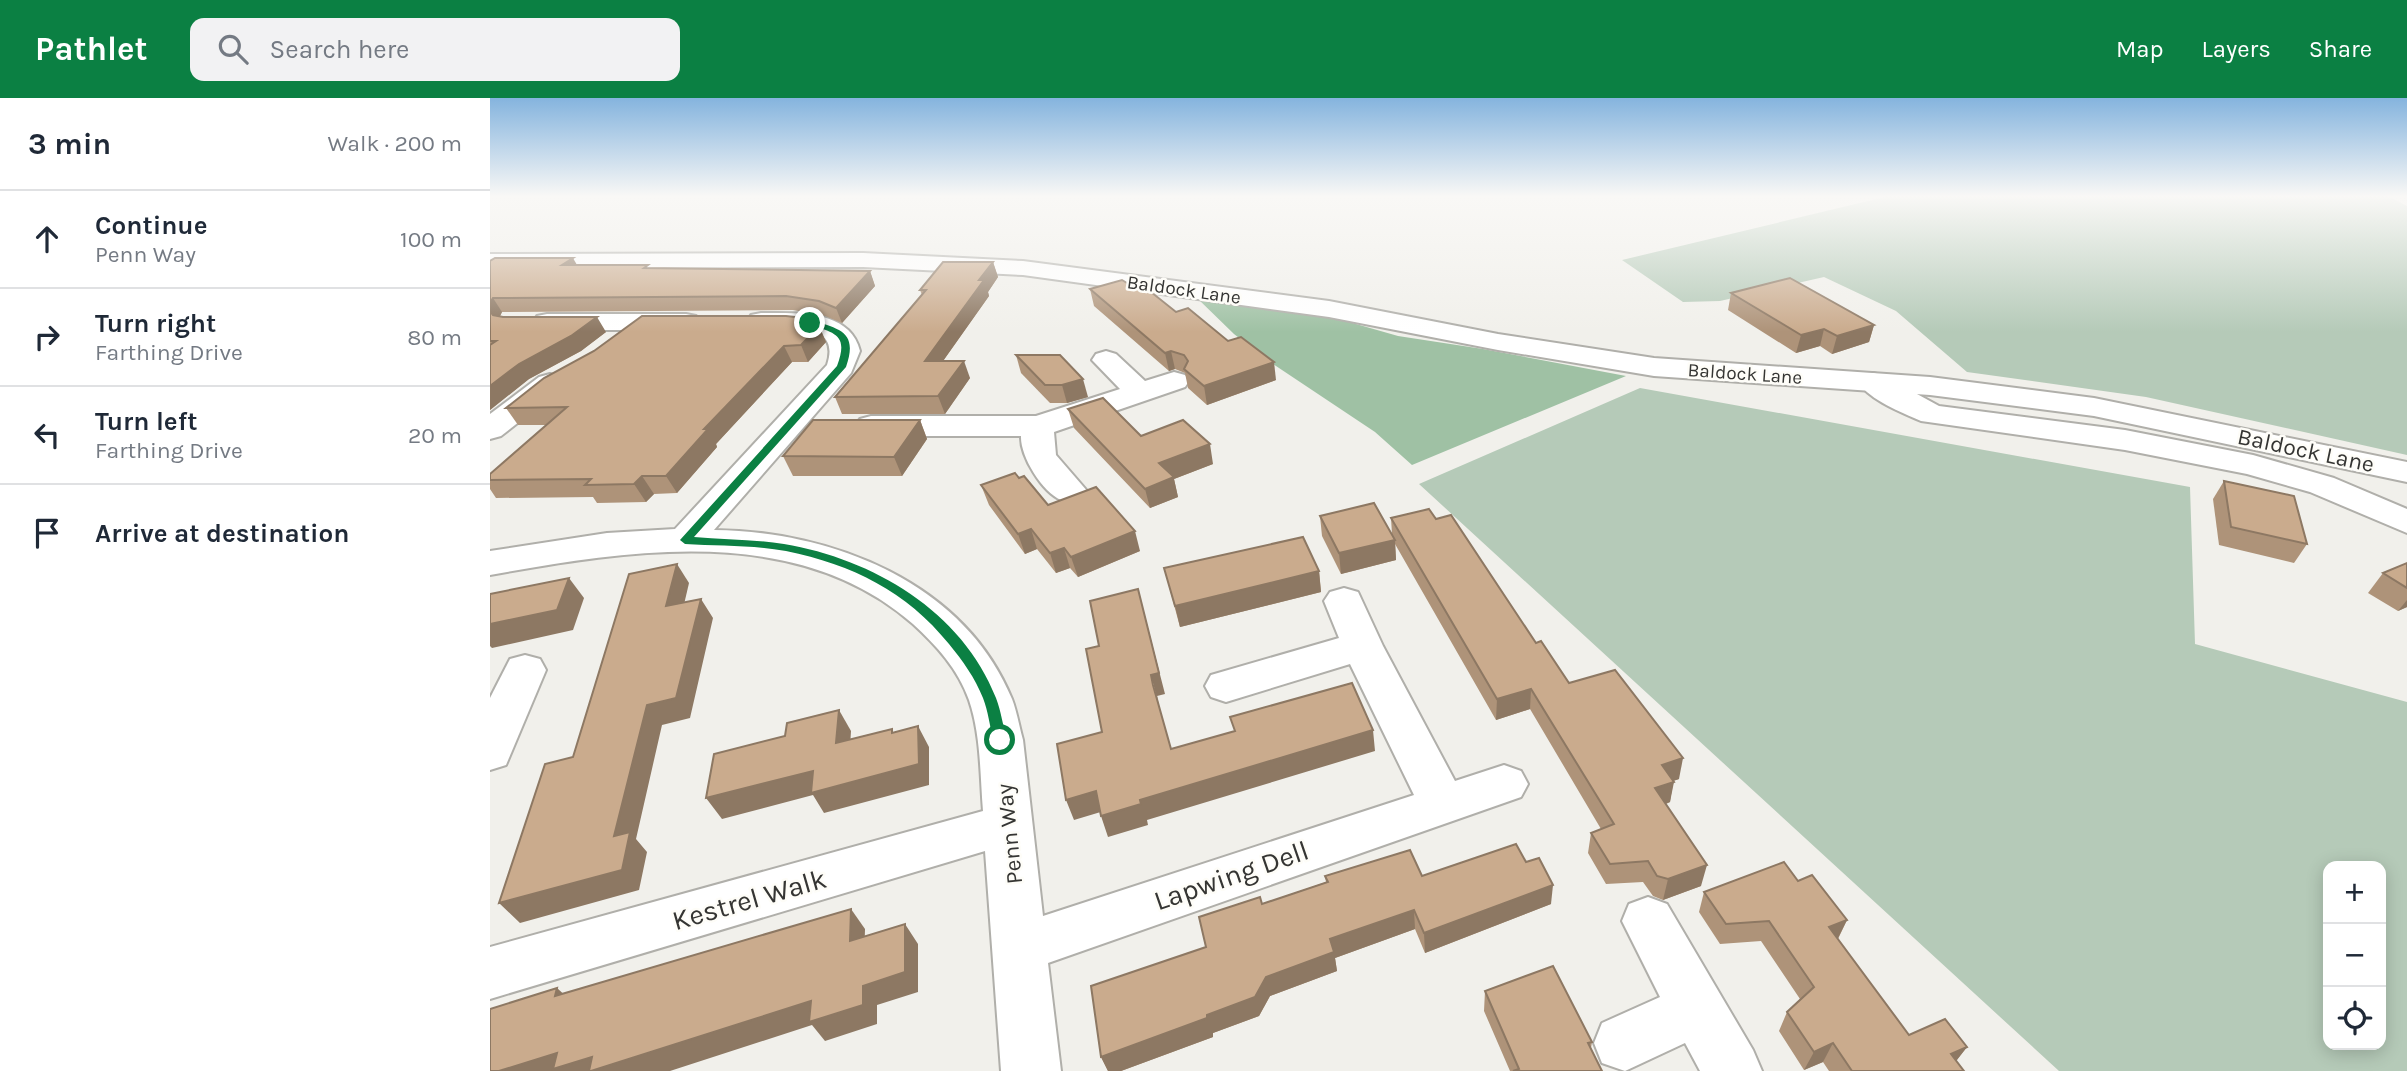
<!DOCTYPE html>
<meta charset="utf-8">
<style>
:root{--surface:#fff;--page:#f2f2f3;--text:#1f2937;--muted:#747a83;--line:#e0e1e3;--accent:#0b8043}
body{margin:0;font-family:Karla,sans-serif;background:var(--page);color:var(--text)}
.controls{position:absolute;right:21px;bottom:21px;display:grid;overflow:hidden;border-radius:14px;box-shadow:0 4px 18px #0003}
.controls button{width:63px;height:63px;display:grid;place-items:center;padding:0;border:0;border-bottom:2px solid var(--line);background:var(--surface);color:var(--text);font:35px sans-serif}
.stop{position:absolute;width:21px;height:21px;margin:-16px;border:5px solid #0b8043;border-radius:50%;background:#fff}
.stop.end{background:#0b8043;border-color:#fff;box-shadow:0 2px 7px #0008}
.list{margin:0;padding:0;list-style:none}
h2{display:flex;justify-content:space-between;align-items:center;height:91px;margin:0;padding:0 28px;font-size:30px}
h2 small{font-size:23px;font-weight:400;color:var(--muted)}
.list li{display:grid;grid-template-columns:46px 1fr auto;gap:21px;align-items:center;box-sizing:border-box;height:98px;padding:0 28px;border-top:2px solid var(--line)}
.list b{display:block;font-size:26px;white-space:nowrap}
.list p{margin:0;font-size:23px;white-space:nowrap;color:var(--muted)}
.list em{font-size:23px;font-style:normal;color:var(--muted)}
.icon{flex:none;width:38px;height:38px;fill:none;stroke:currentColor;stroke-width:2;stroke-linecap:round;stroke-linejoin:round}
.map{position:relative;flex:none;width:1917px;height:973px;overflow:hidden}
header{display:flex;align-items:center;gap:42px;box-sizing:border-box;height:98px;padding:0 35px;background:var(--accent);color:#fff}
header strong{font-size:33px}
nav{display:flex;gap:38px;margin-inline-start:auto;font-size:24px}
.search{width:490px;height:63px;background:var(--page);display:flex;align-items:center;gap:18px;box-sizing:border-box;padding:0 24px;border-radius:14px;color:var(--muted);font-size:26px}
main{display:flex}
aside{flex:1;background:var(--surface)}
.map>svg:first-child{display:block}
.green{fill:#b5cab8;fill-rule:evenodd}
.forest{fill:#9fc1a4}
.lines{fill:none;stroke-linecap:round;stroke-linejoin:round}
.street-casing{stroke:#b0afaa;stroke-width:4}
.secondary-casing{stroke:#b0afaa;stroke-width:4}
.street{fill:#fff;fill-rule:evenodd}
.secondary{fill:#fff;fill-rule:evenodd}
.wall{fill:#ae9379}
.shaded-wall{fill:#8d7863}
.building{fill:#caab8d;stroke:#8d7863;stroke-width:2}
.route{fill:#0b8043}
.labels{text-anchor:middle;stroke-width:5;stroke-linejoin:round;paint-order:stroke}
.far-street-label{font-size:19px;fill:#353533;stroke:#fefdf8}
.street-label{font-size:23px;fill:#353533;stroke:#fefdf8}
.near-street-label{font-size:28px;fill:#353533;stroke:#fefdf8}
</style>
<header>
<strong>Pathlet</strong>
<div class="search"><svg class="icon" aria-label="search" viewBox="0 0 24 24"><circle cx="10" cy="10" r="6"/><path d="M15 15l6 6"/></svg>Search here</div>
<nav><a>Map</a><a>Layers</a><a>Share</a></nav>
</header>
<main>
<aside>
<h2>3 min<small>Walk · 200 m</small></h2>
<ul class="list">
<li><svg class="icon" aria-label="ahead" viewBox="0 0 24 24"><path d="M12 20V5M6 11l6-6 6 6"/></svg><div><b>Continue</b><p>Penn Way</p></div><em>100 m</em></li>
<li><svg class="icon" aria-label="right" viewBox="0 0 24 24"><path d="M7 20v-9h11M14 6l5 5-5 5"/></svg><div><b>Turn right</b><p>Farthing Drive</p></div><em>80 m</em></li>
<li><svg class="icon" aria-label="left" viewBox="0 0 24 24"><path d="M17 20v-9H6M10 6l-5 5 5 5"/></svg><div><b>Turn left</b><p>Farthing Drive</p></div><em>20 m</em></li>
<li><svg class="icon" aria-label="arrive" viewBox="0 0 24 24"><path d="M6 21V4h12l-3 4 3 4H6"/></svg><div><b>Arrive at destination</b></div></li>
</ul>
</aside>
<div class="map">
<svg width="1917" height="973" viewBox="0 0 1917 973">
<rect width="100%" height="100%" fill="#f1f0eb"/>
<g class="green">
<polygon points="1399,98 1898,98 1917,108 1917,357 1656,299 1477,274 1406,213 1334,179 1230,203 1193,204 1132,162"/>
<path d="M 1150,290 L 1700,389 L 1705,546 L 1917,604 L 1917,973 L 1569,973 L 929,386 ZM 1838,768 L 1891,768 L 1891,947 L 1838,947 Z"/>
</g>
<polygon class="forest" points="707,200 787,210 852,222 908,238 993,251 1136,278 922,367 885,334 777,262 744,236"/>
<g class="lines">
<g class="street-casing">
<g id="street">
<path d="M 271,215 C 306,215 360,211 370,253 L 361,275 L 224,432 C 342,433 474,484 522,601 C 527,614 529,628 533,642 L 553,818 L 924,697 L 860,566 L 736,604 L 721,599 L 715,588 L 721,577 L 849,540 L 834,503 L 840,494 L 854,490 L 868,494 L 893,548 L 965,683 L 1014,667 L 1031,673 L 1038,686 L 1031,699 L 558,865 L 571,973 L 511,973 L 495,753 L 0,901 L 0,849 L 493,713 C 490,677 491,637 479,602 C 468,571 446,547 423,526 C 307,424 139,452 0,477 L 0,453 L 117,435 L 185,431 L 337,267 C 353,218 289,236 261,229 L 257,223 L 261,217 Z"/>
<polygon points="57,216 196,216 206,218 210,224 206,230 196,232 57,232 47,230 43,224 47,218"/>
<path d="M 616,253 L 626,256 L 655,283 L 684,274 L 695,277 L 699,283 L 695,289 L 564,334 L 566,357 L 598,394 L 593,401 C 585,403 579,405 571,402 C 552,394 530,358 531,338 L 381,338 L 370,335 L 365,328 L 370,321 L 381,318 L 546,318 L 630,291 L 602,262 L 606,256 Z"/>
<path d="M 1383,275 L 1394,278 L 1449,308 L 1635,332 L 1763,357 L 1844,380 L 1917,411 L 1917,435 L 1820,394 L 1757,376 L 1635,352 L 1431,323 C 1411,314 1381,303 1368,284 L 1372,278 Z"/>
<polygon points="60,276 71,279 75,285 71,291 11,338 0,341 0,316 49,279"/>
<polygon points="35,557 50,561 56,572 16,667 0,672 0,600 20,561"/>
<polygon points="1158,799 1177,806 1263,952 1272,973 1210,973 1195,945 1135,973 1112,965 1104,945 1112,925 1170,899 1132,823 1139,806"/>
</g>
</g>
<g class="secondary-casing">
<polygon id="secondary" points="373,155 533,163 839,203 1008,236 1164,260 1440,279 1604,300 1917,364 1917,384 1604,318 1440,297 1164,278 1008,252 839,219 533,177 373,169 0,170 0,156"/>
</g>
<use href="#street" class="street"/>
<use href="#secondary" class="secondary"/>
</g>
<g class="wall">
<polygon points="0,163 159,170 380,173 385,188 352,225 335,218 303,212 12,214 10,218 116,234 91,253 39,281 0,312"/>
<polygon points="503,164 508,179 498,194 499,198 453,263 480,280 455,316 352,316 345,299 432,197 430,192"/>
<polygon points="637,185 686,214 786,282 717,307 698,290 695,275 685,271 679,273 604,208 600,191"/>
<polygon points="1241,195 1384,227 1379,244 1342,256 1330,248 1306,255 1238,212"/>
<polygon points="329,228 336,244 318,264 302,264 226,346 227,349 187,395 164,396 156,404 107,405 103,399 6,400 0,391 0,376 56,327 28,327 16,310"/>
<polygon points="526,257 598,299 577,305 560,305 531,275"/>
<polygon points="578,311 651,338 723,366 684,381 688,399 660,410 584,330"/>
<polygon points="430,322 437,341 412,378 303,378 293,358"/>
<polygon points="529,380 558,407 650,453 588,479 580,470 566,475 547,451 535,456 499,407 491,387"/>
<polygon points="1734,383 1817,446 1804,465 1729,447 1723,401"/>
<polygon points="830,418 902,436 901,420 946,421 1079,585 1189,681 1183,683 1180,704 1176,706 1211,788 1173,802 1163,798 1153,784 1116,786 1098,755 1101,735 1111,731 1040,611 1006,622 905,446 906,462 851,476 832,438"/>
<polygon points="1917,465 1917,509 1908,513 1878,495 1893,475"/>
<polygon points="674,470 829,473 831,494 690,529"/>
<polygon points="1036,764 1061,806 935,855 925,831 845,860 847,873 780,898 769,918 723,935 723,939 631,973 618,973 611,959 716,849 772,806 836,784 835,778 932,778"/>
<polygon points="1308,783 1357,822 1348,841 1419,937 1477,949 1466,963 1474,973 1339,973 1333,964 1314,972 1289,933 1297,914 1310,901 1271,843 1230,846 1209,814 1214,794"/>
<polygon points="995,893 1102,944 1101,950 1112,973 1020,973 994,913"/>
</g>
<g class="shaded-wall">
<polygon points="83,160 91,174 72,167"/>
<polygon points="503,164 508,179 498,194 499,198 441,280 435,263 489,182"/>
<polygon points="380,173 385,188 352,225 346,210"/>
<polygon points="3,200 12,214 7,224 0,214 0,205"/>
<polygon points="107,219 116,234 91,253 39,281 0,312 0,288 29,266"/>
<polygon points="1384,227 1379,244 1342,256 1347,238"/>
<polygon points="329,228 336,244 318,264 311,247"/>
<polygon points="1334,231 1330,248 1306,255 1311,237"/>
<polygon points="294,248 302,264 226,346 227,349 187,395 176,378 214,331"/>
<polygon points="681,253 685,271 679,273 675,255"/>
<polygon points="474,263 480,280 455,316 448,298"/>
<polygon points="784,264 786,282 717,307 714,288"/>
<polygon points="593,281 598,299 577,305 572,287"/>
<polygon points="430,322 437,341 412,378 404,359"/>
<polygon points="720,346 723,366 684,381 688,399 660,410 655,391 669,365"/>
<polygon points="152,378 164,396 156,404 144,386"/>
<polygon points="541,431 547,451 535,456 528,436"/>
<polygon points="645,433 650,453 588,479 581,459"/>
<polygon points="905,442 906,462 851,476 849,455"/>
<polygon points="574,450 580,470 566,475 560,455"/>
<polygon points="187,466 199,485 189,528 176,508"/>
<polygon points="829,473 831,494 690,529 685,508"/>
<polygon points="79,480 94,500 83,532 2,550 0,548 0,526"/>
<polygon points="648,491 675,596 667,598 669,608 661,577"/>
<polygon points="211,501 223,520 200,620 172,627 146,741 157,754 149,792 30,825 9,805 124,738 157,607"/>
<polygon points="1917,502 1917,509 1908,513"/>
<polygon points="1041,591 1040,611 1006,622 1007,601"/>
<polygon points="349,612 361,633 359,666 346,645"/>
<polygon points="428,628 439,649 439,687 334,715 323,697 232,721 216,700"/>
<polygon points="883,632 885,653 657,722 658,727 618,739 611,718 650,702"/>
<polygon points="1193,660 1189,681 1168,688 1172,667"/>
<polygon points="1184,684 1180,704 1161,711 1165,690"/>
<polygon points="606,693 614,713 584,722 576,702"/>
<polygon points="1217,767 1211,788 1173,802 1178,781"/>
<polygon points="1063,787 1061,806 935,855 934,835"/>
<polygon points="361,811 375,831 374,863 360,843"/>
<polygon points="924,812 925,831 845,860 847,873 780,898 769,918 723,935 723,939 631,973 618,973 611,959 717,917 776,879 840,841"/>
<polygon points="1357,822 1347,842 1339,829"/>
<polygon points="415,826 428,846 428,894 387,907 387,926 335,943 322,927 180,973 9,973 67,955 102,959 321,903 373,888"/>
<polygon points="67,890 89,910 65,898"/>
<polygon points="1343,945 1333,964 1314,972 1324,954"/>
<polygon points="1477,949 1463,967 1461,956"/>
</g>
<g class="building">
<polygon points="5,160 83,160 72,167 158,167 154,170 380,173 346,210 329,203 296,198 3,200 0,205 0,163"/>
<polygon points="453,164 503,164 489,182 494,182 435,263 474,263 448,298 345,299 436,192 430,192"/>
<polygon points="1300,180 1384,227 1347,238 1334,231 1311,237 1241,195"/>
<polygon points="632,182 637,185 646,182 686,214 698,210 738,243 751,239 784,264 714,288 694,271 698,263 694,257 681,253 675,255 600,191"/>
<polygon points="0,213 3,217 13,219 107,219 81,238 29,266 0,288 0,247 6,243 0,243"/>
<polygon points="152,218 296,218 314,220 329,228 311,247 294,248 214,331 218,331 176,378 152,378 144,386 95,387 101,381 0,382 0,376 77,309 16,310 54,280 104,253"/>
<polygon points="526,257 570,257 593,281 572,287 555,287"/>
<polygon points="613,300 651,338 693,322 720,346 669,365 684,379 655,391 578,311"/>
<polygon points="323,322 430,322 404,359 293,358"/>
<polygon points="525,375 529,380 534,378 558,407 606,389 645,433 581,459 574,450 560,455 541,431 528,436 491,387"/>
<polygon points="1734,383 1804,398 1817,446 1741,429"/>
<polygon points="884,405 905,442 849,455 830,418"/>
<polygon points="939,411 946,421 961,417 1046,545 1051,543 1079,585 1125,572 1193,660 1172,667 1184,684 1165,690 1217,767 1178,781 1167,778 1158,763 1120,766 1101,735 1124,726 1041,591 1007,601 901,420"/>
<polygon points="813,439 829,473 685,508 674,470"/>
<polygon points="1917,465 1917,490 1893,475"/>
<polygon points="187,466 176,508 211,501 186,600 157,607 124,738 140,734 132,772 9,805 55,666 83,659 139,476"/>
<polygon points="79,480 67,512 0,526 0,496"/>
<polygon points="648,491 669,575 661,577 663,587 681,651 745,633 740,619 862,585 883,632 650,702 651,706 611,718 606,693 576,702 567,646 612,634 596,551 609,548 600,503"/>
<polygon points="349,612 346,645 402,631 402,635 428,628 429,666 321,695 323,673 216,700 224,656 295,638 297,625"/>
<polygon points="1026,746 1036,764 1049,760 1063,787 934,835 924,812 840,841 844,854 776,879 765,899 717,917 717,920 611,959 601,888 716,849 709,819 770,799 772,806 838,784 835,778 920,752 932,778"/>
<polygon points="1294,764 1308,783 1322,777 1357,822 1339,829 1419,937 1455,921 1477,949 1461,956 1474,973 1362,973 1343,945 1324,954 1297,914 1324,889 1279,823 1236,826 1214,794"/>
<polygon points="361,811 360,843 415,826 415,874 373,888 373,907 319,924 321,903 101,973 99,973 102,959 63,971 67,955 9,973 0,973 0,911 67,890 65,898"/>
<polygon points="1063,868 1102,944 1098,945 1112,973 1023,973 1029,971 995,893"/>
</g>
<linearGradient id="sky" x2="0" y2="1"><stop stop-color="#85b4de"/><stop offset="0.42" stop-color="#f9f8f6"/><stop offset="1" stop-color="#f9f8f6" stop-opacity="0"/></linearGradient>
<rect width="1917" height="234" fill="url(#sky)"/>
<path class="route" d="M 320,222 C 351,231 368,234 356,269 L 204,439 C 233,442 265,441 294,446 C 383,461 472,513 506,600 C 511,613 513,628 517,642 L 515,645 L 505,645 L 503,642 C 500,628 498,613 493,600 C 485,580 473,563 459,546 C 416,493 363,467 296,453 C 264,447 228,448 195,446 L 190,442 L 347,268 C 359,236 345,235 317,226 Z"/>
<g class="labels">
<g class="far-street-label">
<text transform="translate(694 191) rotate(8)" y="7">Baldock Lane</text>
<text transform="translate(1255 275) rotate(4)" y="7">Baldock Lane</text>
</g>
<g class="street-label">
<text transform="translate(1816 352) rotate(12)" y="8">Baldock Lane</text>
<text transform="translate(519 736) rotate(-96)" y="8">Penn Way</text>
</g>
<g class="near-street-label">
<text transform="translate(741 777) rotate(-19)" y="10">Lapwing Dell</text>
<text transform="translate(259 801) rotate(-16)" y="10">Kestrel Walk</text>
</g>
</g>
</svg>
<div class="controls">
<button>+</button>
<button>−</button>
<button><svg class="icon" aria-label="locate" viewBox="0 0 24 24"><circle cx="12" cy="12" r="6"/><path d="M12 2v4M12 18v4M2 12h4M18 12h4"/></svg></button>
</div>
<div class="stop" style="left:510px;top:642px"></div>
<div class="stop end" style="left:320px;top:225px"></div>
</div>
</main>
